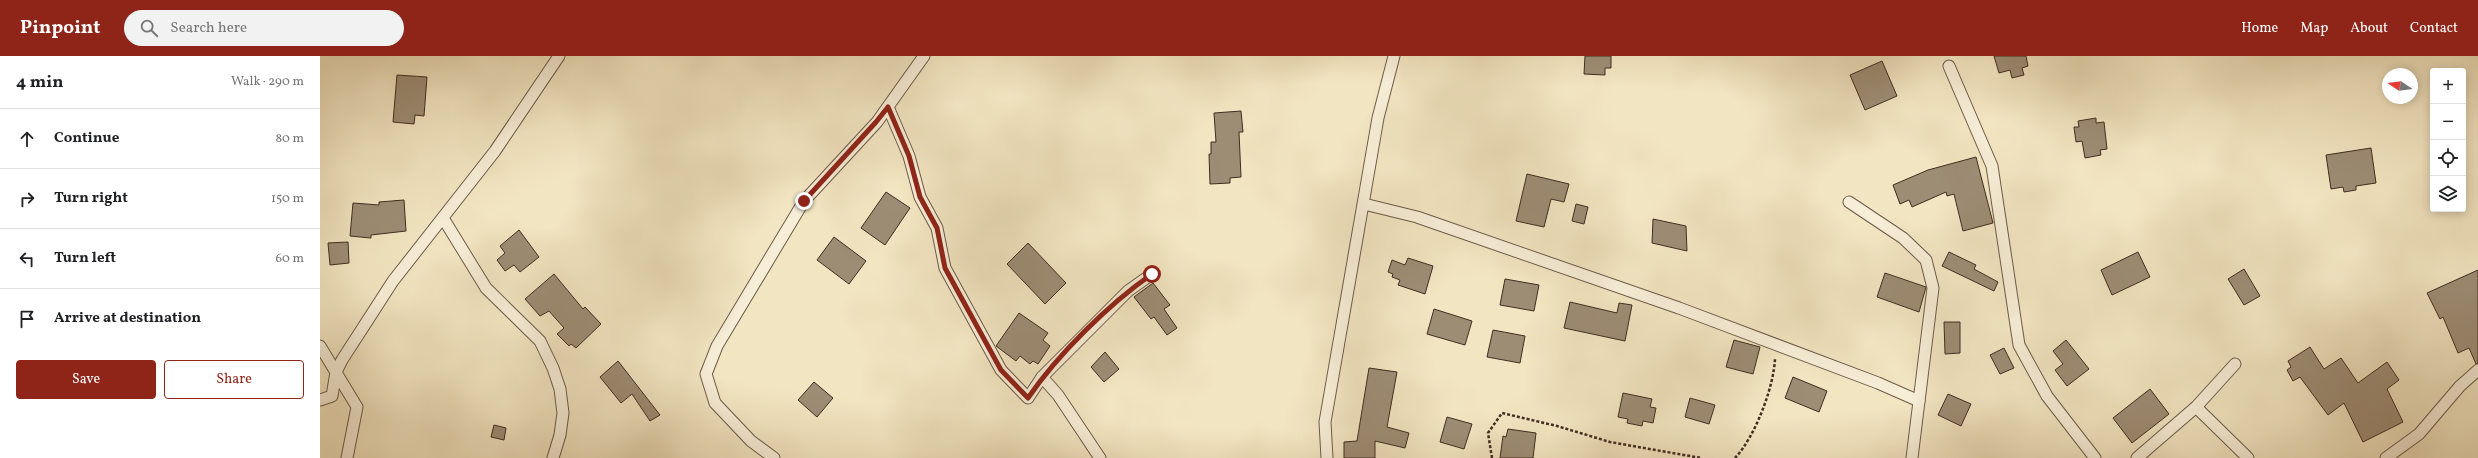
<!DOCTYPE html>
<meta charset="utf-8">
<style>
:root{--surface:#fff;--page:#f2f2f2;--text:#202124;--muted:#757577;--line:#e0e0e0;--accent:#8f2418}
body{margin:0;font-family:Vollkorn,serif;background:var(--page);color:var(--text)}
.controls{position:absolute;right:12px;top:12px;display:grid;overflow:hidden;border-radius:4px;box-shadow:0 2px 10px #0003}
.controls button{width:36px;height:36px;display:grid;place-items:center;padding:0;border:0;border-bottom:1px solid var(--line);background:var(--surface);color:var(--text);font:20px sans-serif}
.compass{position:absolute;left:2062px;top:12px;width:36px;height:36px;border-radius:50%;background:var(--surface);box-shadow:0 2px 10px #0003;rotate:283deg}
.stop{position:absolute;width:12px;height:12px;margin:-9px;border:3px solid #8f2418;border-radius:50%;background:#fff}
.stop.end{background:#8f2418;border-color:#fff;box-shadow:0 1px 4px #0008}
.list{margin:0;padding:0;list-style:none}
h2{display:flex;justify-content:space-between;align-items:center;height:52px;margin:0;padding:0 16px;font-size:17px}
h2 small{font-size:13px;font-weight:400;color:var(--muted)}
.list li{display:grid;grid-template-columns:26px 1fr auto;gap:12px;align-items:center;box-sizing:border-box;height:60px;padding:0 16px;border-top:1px solid var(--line)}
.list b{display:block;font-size:15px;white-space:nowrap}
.list em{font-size:13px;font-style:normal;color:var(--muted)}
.actions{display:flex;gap:8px;padding:12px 16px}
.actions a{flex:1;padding:9px 0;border:1px solid var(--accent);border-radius:4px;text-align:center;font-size:14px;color:var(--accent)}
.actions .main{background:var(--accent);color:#fff}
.icon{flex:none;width:22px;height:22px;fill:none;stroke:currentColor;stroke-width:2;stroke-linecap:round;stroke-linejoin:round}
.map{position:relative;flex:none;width:2158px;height:402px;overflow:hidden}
header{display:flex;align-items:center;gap:24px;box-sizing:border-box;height:56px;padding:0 20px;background:var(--accent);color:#fff}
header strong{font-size:19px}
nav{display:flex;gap:22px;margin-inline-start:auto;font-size:14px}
.search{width:280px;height:36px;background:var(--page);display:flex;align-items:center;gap:10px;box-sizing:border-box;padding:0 14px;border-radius:22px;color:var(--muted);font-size:15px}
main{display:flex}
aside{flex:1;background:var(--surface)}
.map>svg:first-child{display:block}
.building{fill:#9d8d75;stroke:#402d22}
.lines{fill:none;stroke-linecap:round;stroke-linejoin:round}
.street-casing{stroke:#6c5b4a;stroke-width:13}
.path{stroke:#402d22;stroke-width:2.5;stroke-dasharray:3 2;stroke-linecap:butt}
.street{stroke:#f7eed7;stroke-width:11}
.route{stroke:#8f2418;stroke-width:5}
</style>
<header>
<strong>Pinpoint</strong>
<div class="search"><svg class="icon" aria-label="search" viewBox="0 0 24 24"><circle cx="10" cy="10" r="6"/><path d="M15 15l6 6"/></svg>Search here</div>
<nav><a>Home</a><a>Map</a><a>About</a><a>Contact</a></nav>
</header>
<main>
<aside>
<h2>4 min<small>Walk · 290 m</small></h2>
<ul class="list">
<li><svg class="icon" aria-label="ahead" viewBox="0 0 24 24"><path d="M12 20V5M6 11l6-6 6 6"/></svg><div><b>Continue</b></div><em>80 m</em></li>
<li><svg class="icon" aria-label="right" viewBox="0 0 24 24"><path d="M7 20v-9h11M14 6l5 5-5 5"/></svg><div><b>Turn right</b></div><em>150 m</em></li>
<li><svg class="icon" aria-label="left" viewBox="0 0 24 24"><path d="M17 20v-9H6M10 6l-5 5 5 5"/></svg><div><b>Turn left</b></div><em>60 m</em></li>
<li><svg class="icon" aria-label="arrive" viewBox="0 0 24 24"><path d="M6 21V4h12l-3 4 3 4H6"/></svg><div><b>Arrive at destination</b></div></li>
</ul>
<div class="actions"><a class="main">Save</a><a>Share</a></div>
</aside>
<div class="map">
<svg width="2158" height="402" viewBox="0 0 2158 402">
<rect width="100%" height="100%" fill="#f2e5c1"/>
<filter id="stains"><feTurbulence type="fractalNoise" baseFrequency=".005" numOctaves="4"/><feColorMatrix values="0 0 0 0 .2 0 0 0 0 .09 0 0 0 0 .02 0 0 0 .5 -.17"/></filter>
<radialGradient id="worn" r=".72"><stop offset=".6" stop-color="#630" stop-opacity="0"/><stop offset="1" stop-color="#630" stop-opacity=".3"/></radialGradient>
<g class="building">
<polygon points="1265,0 1291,0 1291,12 1285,12 1285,19 1264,18"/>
<polygon points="1674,0 1706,0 1708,10 1702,12 1704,19 1692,22 1690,14 1679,17"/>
<polygon points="1562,5 1577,40 1545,54 1530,19"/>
<polygon points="77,19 107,21 104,60 95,59 94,68 73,66"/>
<polygon points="921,55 923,76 919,76 921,121 910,122 910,127 890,128 889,98 891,98 891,86 896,86 894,57"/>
<polygon points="1776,62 1776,67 1784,66 1787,93 1780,94 1781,99 1765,102 1762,85 1756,86 1754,71 1759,71 1758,65"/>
<polygon points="2051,92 2056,127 2036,130 2036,134 2024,136 2023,131 2011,133 2006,99"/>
<polygon points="1656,101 1673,167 1643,175 1634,138 1627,140 1626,136 1592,151 1589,144 1580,148 1573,129 1608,114"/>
<polygon points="1207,118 1249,128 1244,146 1231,143 1224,171 1196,165"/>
<polygon points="566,136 590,152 565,189 541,172"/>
<polygon points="84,144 86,175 51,179 51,182 30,180 33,147 59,149 59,146"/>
<polygon points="1256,148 1268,151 1264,168 1252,165"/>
<polygon points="1333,163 1366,170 1367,195 1332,187"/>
<polygon points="199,174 219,201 200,216 194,209 185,215 177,204 185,197 180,190"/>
<polygon points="514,181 546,205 529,228 497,204"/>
<polygon points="28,186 29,207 10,209 8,187"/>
<polygon points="708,187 746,227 725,248 687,208"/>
<polygon points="1629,196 1656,209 1654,213 1678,226 1674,235 1622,210"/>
<polygon points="1818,196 1830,221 1792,239 1781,214"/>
<polygon points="1088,202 1113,210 1105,238 1078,229 1080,224 1072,221 1073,218 1068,216 1072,204 1085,209"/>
<polygon points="1924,213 1940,240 1924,249 1908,223"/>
<polygon points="2158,214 2158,307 2156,308 2149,292 2138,297 2123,261 2120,263 2107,237"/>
<polygon points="1565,217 1606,231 1599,256 1557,241"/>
<polygon points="234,218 263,253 265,251 281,268 256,292 251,288 249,290 237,278 244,272 229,255 220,260 205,243"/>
<polygon points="1185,223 1219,229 1214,255 1180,249"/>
<polygon points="833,227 850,249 844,253 857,272 847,279 834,261 831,263 814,241"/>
<polygon points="1250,246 1297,257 1299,247 1312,249 1305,285 1244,272"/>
<polygon points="1114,253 1152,265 1145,289 1107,278"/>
<polygon points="699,257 728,277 723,284 730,290 718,308 713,305 710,308 700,300 696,305 676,290"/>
<polygon points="1624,266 1640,266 1640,297 1625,298"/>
<polygon points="1173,274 1205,280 1200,307 1167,301"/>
<polygon points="1414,284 1440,291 1433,318 1406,311"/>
<polygon points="1746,284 1769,313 1747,330 1735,314 1743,308 1733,295"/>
<polygon points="1990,291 2004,313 2021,302 2038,327 2067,306 2079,324 2067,333 2083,366 2043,386 2024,347 2008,359 1980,321 1973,325 1967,314 1971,311 1968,305"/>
<polygon points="1684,292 1694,312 1680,318 1670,299"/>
<polygon points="785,296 799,313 784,326 771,311"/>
<polygon points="298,305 340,359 330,365 312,338 301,347 280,321"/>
<polygon points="1049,312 1077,316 1067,371 1089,377 1085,392 1055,385 1055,402 1024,402 1024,386 1037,385"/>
<polygon points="1473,321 1507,335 1499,356 1465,342"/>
<polygon points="494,326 513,342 497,361 478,344"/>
<polygon points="1830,333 1849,358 1812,387 1793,362"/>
<polygon points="1303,337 1332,343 1330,351 1336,352 1333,367 1323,365 1322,370 1307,367 1308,363 1298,361"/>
<polygon points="1628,338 1651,348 1641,370 1618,359"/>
<polygon points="1370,342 1395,349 1389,368 1365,361"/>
<polygon points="1127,361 1152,368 1144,393 1120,386"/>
<polygon points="174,369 186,372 184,384 171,381"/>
<polygon points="1188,373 1216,377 1213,402 1180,402 1183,380 1186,381"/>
</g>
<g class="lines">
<g class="street-casing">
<g id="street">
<polyline points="1629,10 1672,110 1699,289 1727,340 1775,402"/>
<polyline points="568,51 589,100 600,141 617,172 625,212 681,314 708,342 722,321"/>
<polyline points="1529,146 1583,182 1606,204 1613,232 1592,402"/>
<polyline points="1044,148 1097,161 1359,252 1558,327 1599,345"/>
<polyline points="123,162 166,232 220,285 233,312 240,333 243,357 240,379 233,402"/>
<polyline points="0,290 37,351 27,402"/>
<polyline points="0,344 12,340 16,316 22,304 73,225 175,95 239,0"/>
<polyline points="1876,351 1928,402"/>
<polyline points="454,402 431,385 395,347 386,318 397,290 484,145 557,66 604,0"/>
<polyline points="780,402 738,339 722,321 808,235 832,218"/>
<polyline points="1007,402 1005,366 1058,62 1074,0"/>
<polyline points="1817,402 1876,351 1915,308"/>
<polyline points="2066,402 2099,378 2140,330 2158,314"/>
</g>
</g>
<g class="path">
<polyline points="1172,402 1168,377 1182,357 1237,370 1290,386 1381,402"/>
<path d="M 1415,402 C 1435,381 1454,331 1455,302"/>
</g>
<use href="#street" class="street"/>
</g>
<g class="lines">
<path class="route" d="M 484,145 L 556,66 L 568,51 L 589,100 L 600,141 L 617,172 L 625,212 L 681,314 L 708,342 C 738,298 789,248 832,218"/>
</g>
<rect width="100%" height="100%" filter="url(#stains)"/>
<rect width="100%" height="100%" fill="url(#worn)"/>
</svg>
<div class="controls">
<button>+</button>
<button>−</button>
<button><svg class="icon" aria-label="locate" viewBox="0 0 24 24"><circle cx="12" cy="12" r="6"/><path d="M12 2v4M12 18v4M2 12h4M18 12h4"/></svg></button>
<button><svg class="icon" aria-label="layers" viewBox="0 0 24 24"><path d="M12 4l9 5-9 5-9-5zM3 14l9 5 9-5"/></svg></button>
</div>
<svg class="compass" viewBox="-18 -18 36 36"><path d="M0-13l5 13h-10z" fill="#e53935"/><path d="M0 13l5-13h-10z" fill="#757577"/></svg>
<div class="stop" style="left:832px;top:218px"></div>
<div class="stop end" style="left:484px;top:145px"></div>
</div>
</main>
